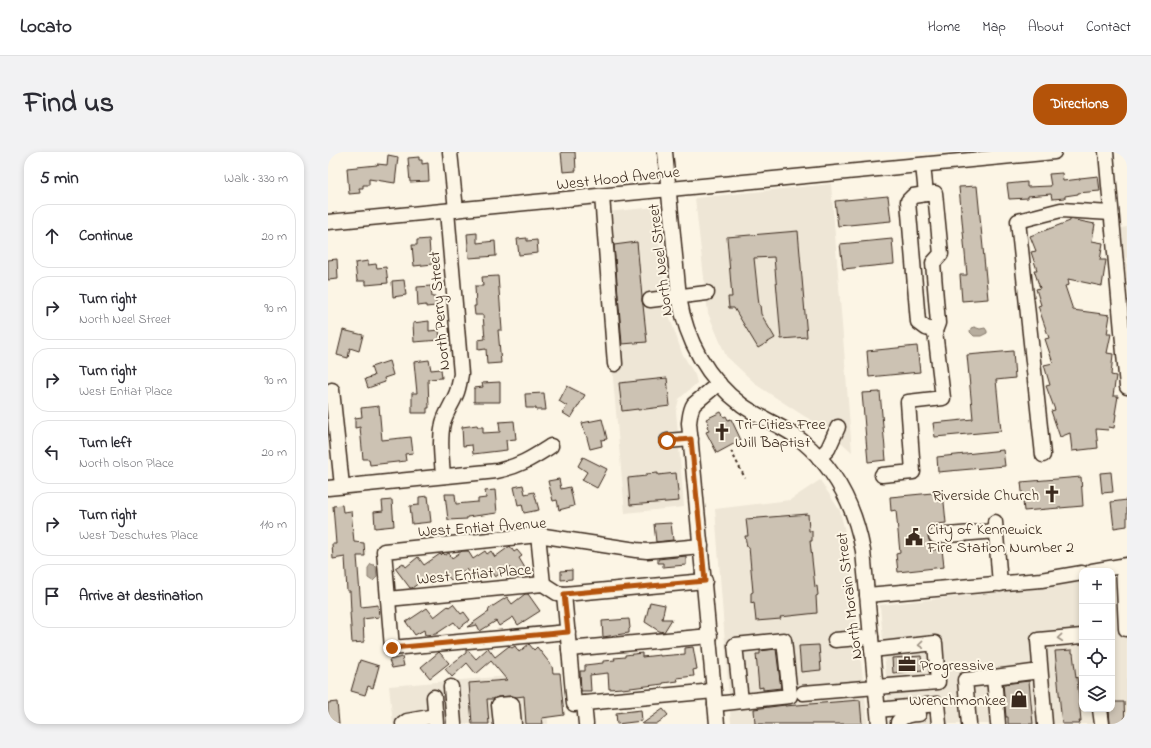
<!DOCTYPE html>
<meta charset="utf-8">
<style>
:root{--surface:#fff;--page:#f2f2f3;--text:#2b2b33;--muted:#7c7c81;--line:#e1e1e2;--accent:#b45309}
body{margin:0;font-family:"Indie Flower",sans-serif;background:var(--page);color:var(--text)}
.controls{position:absolute;right:12px;bottom:12px;display:grid;overflow:hidden;border-radius:8px;box-shadow:0 2px 6px #0003}
.controls button{width:36px;height:36px;display:grid;place-items:center;padding:0;border:0;border-bottom:1px solid var(--line);background:var(--surface);color:var(--text);font:20px sans-serif}
.stop{position:absolute;width:12px;height:12px;margin:-9px;border:3px solid #b45309;border-radius:50%;background:#fff}
.stop.end{background:#b45309;border-color:#fff;box-shadow:0 1px 4px #0008}
.list{margin:0;padding:0;list-style:none}
h2{display:flex;justify-content:space-between;align-items:center;height:52px;margin:0;padding:0 16px;font-size:17px}
h2 small{font-size:13px;font-weight:400;color:var(--muted)}
.list li{display:grid;grid-template-columns:26px 1fr auto;gap:12px;align-items:center;box-sizing:border-box;height:64px;margin:0 8px 8px;padding:0 8px;border:1px solid var(--line);border-radius:16px}
.list b{display:block;font-size:15px;white-space:nowrap}
.list p{margin:0;font-size:13px;white-space:nowrap;color:var(--muted)}
.list em{font-size:13px;font-style:normal;color:var(--muted)}
.icon{flex:none;width:22px;height:22px;fill:none;stroke:currentColor;stroke-width:2;stroke-linecap:round;stroke-linejoin:round}
.map{position:relative;flex:none;width:799px;height:572px;overflow:hidden;border-radius:16px}
header{display:flex;align-items:center;gap:24px;box-sizing:border-box;height:56px;padding:0 20px;background:var(--surface);border-bottom:1px solid var(--line)}
header strong{font-size:19px}
nav{display:flex;gap:22px;margin-inline-start:auto;font-size:14px}
.intro{display:flex;align-items:center;justify-content:space-between;box-sizing:border-box;height:96px;padding:0 24px}
h1{margin:0;font-size:28px}
.button{padding:10px 18px;border-radius:16px;background:var(--accent);color:#fff;font-size:14px;font-weight:700}
main{display:flex;gap:24px;padding:0 24px}
aside{flex:1;background:var(--surface);border-radius:16px;box-shadow:0 2px 6px #0003}
.map>svg:first-child{display:block}
.built{fill:#eee6d6}
.water{fill:#b7ad9e;stroke:#85796b}
.building{fill:#ccc2b3;stroke:#3b2a1e}
.lines{fill:none;stroke-linecap:round;stroke-linejoin:round}
.minor-casing{stroke:#3b2a1e;stroke-width:17}
.path{stroke:#3b2a1e;stroke-width:2;stroke-dasharray:3 3;stroke-linecap:butt}
.minor{stroke:#fcf5e5;stroke-width:14}
.oneway{stroke:#9c9082}
.route{stroke:#b45309;stroke-width:5}
.labels{text-anchor:middle;stroke-width:4;stroke-linejoin:round;paint-order:stroke}
.street-label{font-size:16px;fill:#3b2a1e;stroke:#fcf5e5}
.poi-label{font-size:16px;fill:#3b2a1e;stroke:#fcf5e5;text-anchor:start}
</style>
<header>
<strong>Locato</strong>
<nav><a>Home</a><a>Map</a><a>About</a><a>Contact</a></nav>
</header>
<div class="intro"><h1>Find us</h1><a class="button">Directions</a></div>
<main>
<aside>
<h2>5 min<small>Walk · 330 m</small></h2>
<ul class="list">
<li><svg class="icon" aria-label="ahead" viewBox="0 0 24 24"><path d="M12 20V5M6 11l6-6 6 6"/></svg><div><b>Continue</b></div><em>20 m</em></li>
<li><svg class="icon" aria-label="right" viewBox="0 0 24 24"><path d="M7 20v-9h11M14 6l5 5-5 5"/></svg><div><b>Turn right</b><p>North Neel Street</p></div><em>90 m</em></li>
<li><svg class="icon" aria-label="right" viewBox="0 0 24 24"><path d="M7 20v-9h11M14 6l5 5-5 5"/></svg><div><b>Turn right</b><p>West Entiat Place</p></div><em>90 m</em></li>
<li><svg class="icon" aria-label="left" viewBox="0 0 24 24"><path d="M17 20v-9H6M10 6l-5 5 5 5"/></svg><div><b>Turn left</b><p>North Olson Place</p></div><em>20 m</em></li>
<li><svg class="icon" aria-label="right" viewBox="0 0 24 24"><path d="M7 20v-9h11M14 6l5 5-5 5"/></svg><div><b>Turn right</b><p>West Deschutes Place</p></div><em>110 m</em></li>
<li><svg class="icon" aria-label="arrive" viewBox="0 0 24 24"><path d="M6 21V4h12l-3 4 3 4H6"/></svg><div><b>Arrive at destination</b></div></li>
</ul>
</aside>
<div class="map">
<svg width="799" height="572" viewBox="0 0 799 572">
<rect width="100%" height="100%" fill="#fcf5e5"/>
<filter id="ink" filterUnits="userSpaceOnUse"><feTurbulence type="fractalNoise" baseFrequency=".025" numOctaves="2"/><feDisplacementMap in="SourceGraphic" scale="8" xChannelSelector="R" yChannelSelector="G"/><feConvolveMatrix kernelMatrix="1 2 1 2 8 2 1 2 1" color-interpolation-filters="sRGB"/></filter>
<g filter="url(#ink)">
<g class="built">
<polygon points="503,32 524,300 496,275 476,264 430,234 398,204 380,161 367,46"/>
<polygon points="327,55 340,160 354,201 367,223 369,231 351,247 348,259 356,355 297,361 283,204 269,61"/>
<polygon points="799,75 799,144 793,76"/>
<polygon points="492,328 512,359 520,392 540,572 403,572 387,357 462,348"/>
<polygon points="799,422 799,572 562,572 552,453 703,437 754,430 754,557 784,557 784,425"/>
<polygon points="216,521 220,572 65,572 61,534"/>
</g>
<g class="water">
<polygon points="646,175 652,177 657,176 659,179 659,181 653,184 646,184 642,180 643,176"/>
<polygon points="43,412 46,413 48,415 49,425 45,429 43,428 40,426 40,416"/>
</g>
<g class="building">
<polygon points="233,0 247,0 248,19 235,20"/>
<polygon points="60,3 70,5 67,31 41,27 41,33 35,33 35,36 31,36 32,41 21,42 19,16 49,13 49,12 59,13"/>
<polygon points="91,5 91,8 94,8 94,12 100,11 101,29 82,30 80,6"/>
<polygon points="734,21 735,29 752,27 752,26 770,24 772,39 750,41 750,42 737,44 737,46 724,47 723,42 700,44 700,46 681,47 679,32 699,30 699,35 723,34 721,22"/>
<polygon points="649,34 660,147 634,149 632,123 639,123 631,35"/>
<polygon points="560,44 563,69 510,74 507,49"/>
<polygon points="742,67 767,72 764,89 775,91 772,108 778,108 774,134 740,127 741,133 737,134 745,158 782,163 779,182 783,182 779,201 785,202 783,223 788,224 785,244 790,244 787,262 788,262 786,276 781,275 780,278 768,277 770,296 744,299 742,281 732,285 723,259 727,258 718,234 722,233 716,213 725,211 717,187 721,186 710,154 713,153 708,137 712,136 706,118 709,118 703,100 708,99 702,84 742,69"/>
<polygon points="470,79 479,185 453,187 446,105 426,106 431,153 432,153 433,162 447,186 430,196 406,156 401,156 400,145 404,145 399,85"/>
<polygon points="149,81 149,91 167,89 168,104 141,106 139,82"/>
<polygon points="199,86 199,89 209,88 210,101 191,103 189,87"/>
<polygon points="101,87 102,102 104,102 105,112 86,114 84,93 89,93 89,88"/>
<polygon points="564,87 566,112 515,117 512,92"/>
<polygon points="309,90 314,145 314,149 315,153 319,190 294,192 286,93"/>
<polygon points="9,107 10,127 0,128 0,108"/>
<polygon points="40,109 40,113 48,112 49,116 58,115 60,131 38,133 38,129 29,129 27,111"/>
<polygon points="170,124 174,178 170,178 173,211 159,212 158,197 150,198 150,188 157,187 155,163 147,163 146,154 148,154 147,134 155,134 154,125"/>
<polygon points="76,128 78,143 65,145 64,129"/>
<polygon points="103,134 104,145 108,145 108,154 98,155 98,153 90,154 89,135"/>
<polygon points="101,169 101,179 111,178 112,188 86,190 85,171"/>
<polygon points="15,178 35,183 31,199 22,196 20,206 9,203"/>
<polygon points="589,194 592,220 541,225 539,199"/>
<polygon points="685,199 687,226 668,228 673,279 607,285 605,271 645,267 639,203"/>
<polygon points="101,208 103,218 113,217 114,226 100,227 101,256 99,256 99,261 84,261 84,241 89,241 86,210"/>
<polygon points="61,209 65,223 56,226 57,230 40,236 37,227 46,224 43,215"/>
<polygon points="339,226 342,254 310,258 310,257 294,259 291,231"/>
<polygon points="172,230 172,250 146,250 146,236 155,235 154,231"/>
<polygon points="239,234 257,243 243,266 235,261 239,254 231,249"/>
<polygon points="552,240 558,308 540,310 534,241"/>
<polygon points="216,241 218,258 208,258 208,256 198,256 197,242"/>
<polygon points="51,254 54,288 83,285 85,301 77,302 78,309 42,313 41,307 35,307 32,275 27,276 27,266 34,265 33,256"/>
<polygon points="393,260 396,265 398,264 400,268 403,267 413,288 389,301 378,280 381,279 379,274 381,272 378,267"/>
<polygon points="274,267 279,287 273,288 274,294 262,297 258,282 257,282 254,271"/>
<polygon points="186,269 188,287 178,288 179,298 145,302 144,293 135,294 134,275 149,273 150,275 155,275 155,281 172,280 171,270"/>
<polygon points="675,298 677,314 610,320 609,305"/>
<polygon points="255,305 279,317 269,336 254,328 259,320 250,314"/>
<polygon points="783,320 785,340 774,341 772,321"/>
<polygon points="330,321 330,323 348,321 351,349 302,353 300,326 318,324 318,322"/>
<polygon points="753,325 755,354 696,359 693,330"/>
<polygon points="231,327 233,337 242,335 246,354 231,358 229,348 225,349 220,329"/>
<polygon points="195,333 197,342 206,340 211,358 196,361 194,352 190,353 186,335"/>
<polygon points="167,338 169,361 139,365 139,367 120,368 117,342 127,342 128,352 150,350 150,347 158,346 157,339"/>
<polygon points="615,340 618,371 600,373 601,379 600,384 602,390 603,398 614,397 616,415 570,420 568,402 572,401 568,358 563,359 562,345"/>
<polygon points="100,344 103,370 84,372 82,354 91,353 91,345"/>
<polygon points="64,348 66,374 47,376 46,360 55,359 54,349"/>
<polygon points="799,348 799,374 786,376 783,350"/>
<polygon points="14,353 15,360 23,359 26,390 36,391 37,404 29,404 33,455 50,453 51,465 35,467 36,490 24,491 22,460 23,460 22,439 19,439 17,405 5,407 4,392 8,392 5,354"/>
<polygon points="480,362 481,379 484,379 484,389 482,389 487,435 489,434 490,443 488,444 489,461 452,465 453,467 428,469 426,450 423,451 423,441 425,440 421,395 419,395 417,384 420,384 418,367"/>
<polygon points="343,371 345,388 328,390 326,372"/>
<polygon points="182,394 186,400 189,398 194,404 191,406 197,416 187,423 182,415 167,425 161,417 145,427 138,417 123,428 118,422 103,432 98,426 84,436 82,436 67,416 75,411 78,415 90,405 96,413 112,402 113,403 115,401 117,403 121,401 124,406 134,399 140,399 145,407 157,399 159,402 163,399 167,405"/>
<polygon points="358,404 358,413 335,415 335,411 330,411 330,407"/>
<polygon points="244,418 244,427 233,428 233,419"/>
<polygon points="197,442 200,442 212,459 190,473 185,465 171,474 168,469 152,479 149,473 139,475 159,461 161,460 160,459 162,456 179,445 184,452"/>
<polygon points="322,450 337,453 334,467 344,467 336,480 331,479 317,470"/>
<polygon points="125,452 133,462 136,460 142,468 131,476 126,470 108,482 97,483 96,478 87,483 78,470 99,456 106,465 120,454 121,455"/>
<polygon points="301,467 302,476 301,477 301,481 275,485 274,469"/>
<polygon points="201,492 206,498 209,495 224,514 225,521 232,521 236,563 214,566 215,572 198,572 196,544 188,545 183,544 170,545 165,547 159,547 161,572 144,572 141,531 179,528 163,509 148,522 139,511 124,525 117,517 138,501 138,498 140,498 148,507 160,496 167,505 181,494 184,496 187,494 191,500"/>
<polygon points="491,493 493,518 473,520 471,494"/>
<polygon points="365,495 369,517 365,518 366,524 349,526 350,529 335,531 335,532 294,537 294,536 281,537 280,521 262,523 263,539 253,539 252,519 257,519 257,513 275,511 275,509 287,508 286,506 297,505 297,503 314,501 314,505 332,503 332,504 357,502 357,496"/>
<polygon points="448,497 453,536 435,538 435,535 431,536 428,502 432,502 432,499"/>
<polygon points="744,498 744,501 745,501 748,526 749,525 753,569 751,569 752,572 734,572 727,499"/>
<polygon points="111,500 121,511 102,526 93,515"/>
<polygon points="593,504 595,518 565,521 564,506"/>
<polygon points="74,505 76,514 64,516 61,508"/>
<polygon points="32,508 51,514 45,536 40,534 37,543 23,539"/>
<polygon points="701,529 705,572 680,572 680,565 678,565 675,532"/>
<polygon points="532,548 534,572 427,572 426,557 457,553 457,554"/>
<polygon points="9,550 11,572 0,572 0,551"/>
<polygon points="784,550 796,550 797,572 782,572 781,557 784,557"/>
<polygon points="335,557 340,563 334,568 328,572 314,572"/>
<polygon points="313,558 314,569 289,572 288,561"/>
</g>
<g class="lines">
<g class="minor-casing">
<g id="minor">
<polyline points="122,0 128,58"/>
<path d="M 337,0 L 351,145 C 358,188 379,227 414,253 C 433,267 456,274 474,289 C 509,318 527,355 535,399 L 551,572"/>
<polyline points="778,0 799,235"/>
<polyline points="598,42 585,44 580,49 590,170 598,176 607,179"/>
<polyline points="274,44 287,212"/>
<polyline points="0,70 726,0"/>
<polyline points="322,148 379,141"/>
<polyline points="4,238 14,334"/>
<polyline points="339,289 363,287"/>
<polyline points="715,303 690,69 733,58 783,61"/>
<polyline points="491,306 500,297 510,275"/>
<polyline points="554,323 585,320 580,250 615,246 607,179 610,171 605,111 613,102 607,41 598,42 595,13"/>
<path d="M 115,324 C 114,307 111,289 115,271 C 118,260 125,251 129,240 C 131,234 132,228 133,222 L 119,59"/>
<path d="M 0,336 L 169,319 C 192,314 204,306 223,294"/>
<polyline points="667,370 672,432"/>
<polyline points="210,383 215,432"/>
<polyline points="608,384 668,379"/>
<polyline points="795,414 798,477"/>
<polyline points="764,419 799,413"/>
<polyline points="236,442 246,552 386,539"/>
<polyline points="539,443 713,428 754,421"/>
<polyline points="60,447 215,432 229,441 236,442 377,429"/>
<polyline points="240,480 64,496 56,399 210,383 308,398 319,399 373,394"/>
<polyline points="507,488 543,485"/>
<polyline points="241,497 382,484"/>
<polyline points="123,535 126,572"/>
<polyline points="475,541 610,530 607,491 544,498"/>
<polyline points="106,545 108,572"/>
<polyline points="256,551 258,572"/>
<polyline points="387,552 462,544 456,488 407,493 413,549"/>
<polyline points="772,557 774,572"/>
<polyline points="550,558 609,552 611,572"/>
<polyline points="75,572 79,569 107,564"/>
<polyline points="173,572 171,553 184,552 186,572"/>
<path d="M 389,572 L 361,271 C 362,264 362,258 366,252 L 391,231"/>
<path d="M 570,572 L 570,570 C 575,563 583,562 591,562"/>
<polyline points="641,572 637,528 666,525"/>
<polyline points="670,572 666,525 712,519"/>
<polyline points="717,572 710,488 754,484"/>
</g>
</g>
<polyline class="path" points="403,299 417,326"/>
<use href="#minor" class="minor"/>
</g>
<defs><path id="oneway-chevron" d="M-2-3.5L2.5 0L-2 3.5" fill="none" stroke-width="1.6" stroke-linecap="round" stroke-linejoin="round"/></defs>
<g class="oneway">
<use href="#oneway-chevron" transform="translate(732 486) rotate(174)"/>
<use href="#oneway-chevron" transform="translate(593 493) rotate(174)"/>
</g>
</g>
<g class="lines" filter="url(#ink)">
<polyline class="route" points="64,496 240,480 236,442 377,429 363,287 339,289"/>
</g>
<defs>
<g id="church-bare" transform="scale(1.38)"><path d="M-1.2-6h2.4v3.5h3.3v2.4h-3.3V6h-2.4V-.1h-3.3v-2.4h3.3Z" fill="#3b2a1e" stroke="#fcf5e5" stroke-width="2.5" paint-order="stroke"/></g>
<g id="civic-bare" transform="scale(1.38)"><path d="M-.6-6.5H3V-4.5H.6V-3L4-1V1h2V6H-6V1h2V-1L-.6-3ZM-1.2 2.5V6h2.4V2.5Z" fill="#3b2a1e" stroke="#fcf5e5" stroke-width="2.5" paint-order="stroke"/></g>
<g id="office-bare" transform="scale(1.38)"><path d="M-6-3h4V-5.5h4V-3h4V5H-6ZM-1-4.5V-3h2v-1.5ZM-6 0V1H6V0Z" fill="#3b2a1e" stroke="#fcf5e5" stroke-width="2.5" paint-order="stroke"/></g>
<g id="shop-bare" transform="scale(1.38)"><path d="M-5-2.5h2.3a2.7 3.5 0 0 1 5.4 0H5L5.5 6h-11ZM-1.5-2.5h3a1.5 2.3 0 0 0-3 0Z" fill="#3b2a1e" stroke="#fcf5e5" stroke-width="2.5" paint-order="stroke"/></g>
</defs>
<g fill-rule="evenodd">
<use href="#church-bare" x="394" y="280"/>
<use href="#church-bare" x="724" y="342"/>
<use href="#civic-bare" x="586" y="385"/>
<use href="#office-bare" x="579" y="512"/>
<use href="#shop-bare" x="691" y="547"/>
</g>
<g class="labels">
<g class="street-label">
<text transform="translate(290 25) rotate(-6)" y="6">West Hood Avenue</text>
<text transform="translate(331 108) rotate(-97)" y="6">North Neel Street</text>
<text transform="translate(110 159) rotate(-95)" y="6">North Perry Street</text>
<text transform="translate(154 374) rotate(-4)" y="6">West Entiat Avenue</text>
<text transform="translate(146 421) rotate(-5)" y="6">West Entiat Place</text>
<text transform="translate(520 444) rotate(-97)" y="6">North Morain Street</text>
</g>
<g class="poi-label">
<text x="407" y="277">Tri-Cities Free<tspan x="407" dy="18">Will Baptist</tspan></text>
<text x="711" y="348" text-anchor="end">Riverside Church</text>
<text x="599" y="382">City of Kennewick<tspan x="599" dy="18">Fire Station Number 2</tspan></text>
<text x="592" y="518">Progressive</text>
<text x="678" y="553" text-anchor="end">Wrenchmonkee</text>
</g>
</g>
</svg>
<div class="controls">
<button>+</button>
<button>−</button>
<button><svg class="icon" aria-label="locate" viewBox="0 0 24 24"><circle cx="12" cy="12" r="6"/><path d="M12 2v4M12 18v4M2 12h4M18 12h4"/></svg></button>
<button><svg class="icon" aria-label="layers" viewBox="0 0 24 24"><path d="M12 4l9 5-9 5-9-5zM3 14l9 5 9-5"/></svg></button>
</div>
<div class="stop" style="left:339px;top:289px"></div>
<div class="stop end" style="left:64px;top:496px"></div>
</div>
</main>
